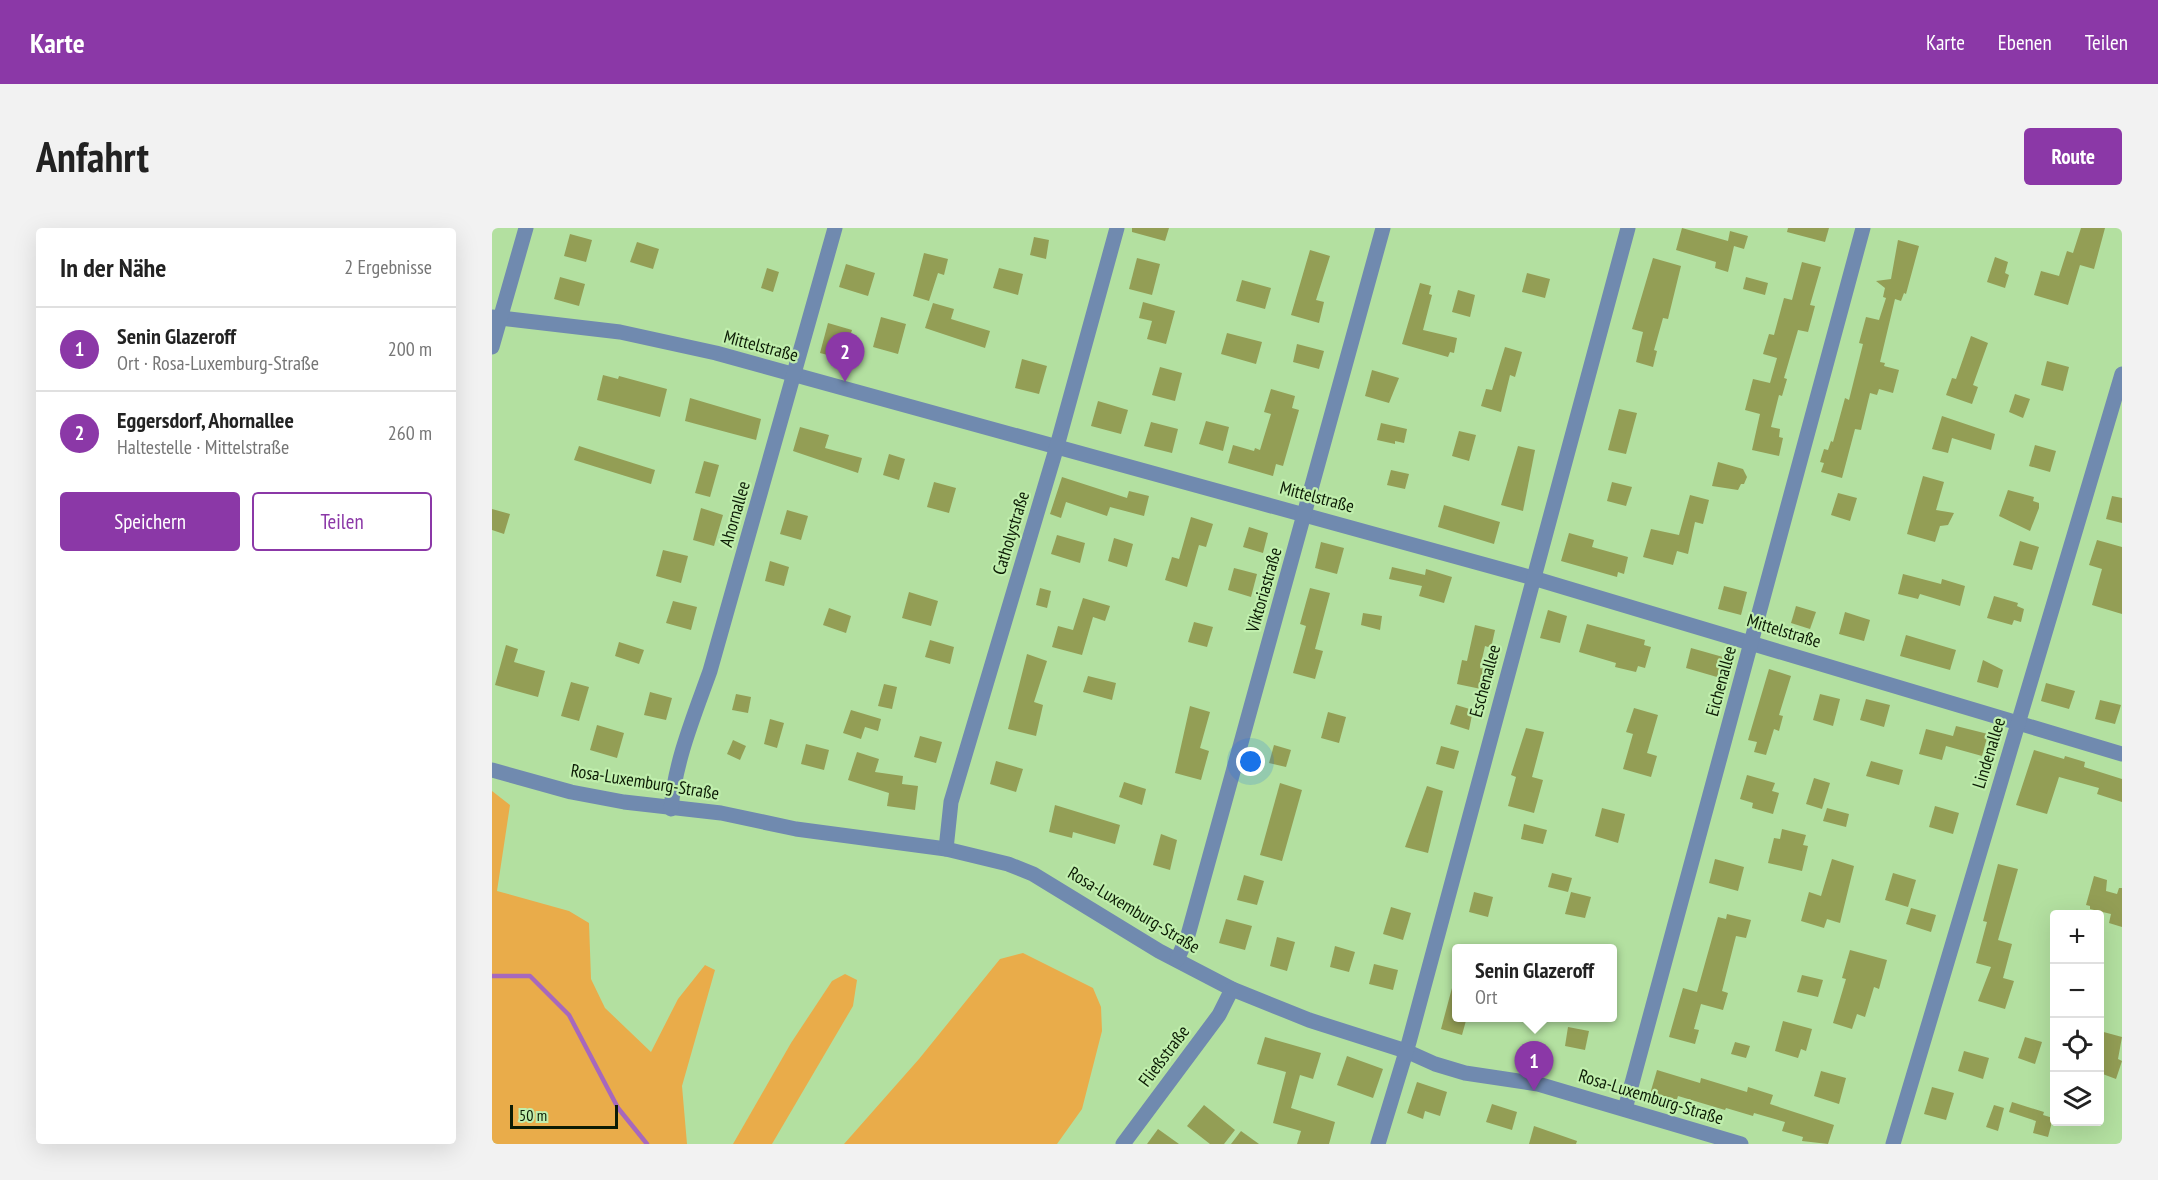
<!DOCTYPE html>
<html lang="de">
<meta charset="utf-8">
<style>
:root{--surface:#fff;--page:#f2f2f2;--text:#222;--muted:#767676;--line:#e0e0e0;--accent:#8b38a7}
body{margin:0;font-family:"PT Sans Narrow",sans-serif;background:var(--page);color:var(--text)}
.controls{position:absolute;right:18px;bottom:18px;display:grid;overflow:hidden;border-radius:6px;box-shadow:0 6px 24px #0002}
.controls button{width:54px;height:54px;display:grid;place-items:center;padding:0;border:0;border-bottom:2px solid var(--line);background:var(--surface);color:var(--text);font:30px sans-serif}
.scale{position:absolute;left:18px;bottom:15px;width:108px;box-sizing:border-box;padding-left:6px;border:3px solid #0c1c05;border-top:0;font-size:16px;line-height:21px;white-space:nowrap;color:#0c1c05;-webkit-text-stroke:4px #c0eead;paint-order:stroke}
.you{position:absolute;left:759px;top:534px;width:21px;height:21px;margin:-15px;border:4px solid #fff;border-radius:50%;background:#1a73e8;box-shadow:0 0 0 9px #1a73e833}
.badge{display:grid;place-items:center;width:39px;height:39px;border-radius:50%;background:var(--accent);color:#fff;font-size:20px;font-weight:700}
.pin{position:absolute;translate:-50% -50px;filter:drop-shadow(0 2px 3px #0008)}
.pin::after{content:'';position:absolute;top:32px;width:21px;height:18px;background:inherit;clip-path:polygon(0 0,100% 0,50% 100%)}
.popup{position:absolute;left:960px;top:716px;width:165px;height:78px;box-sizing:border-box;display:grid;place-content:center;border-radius:6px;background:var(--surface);filter:drop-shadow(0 2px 4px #0005);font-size:20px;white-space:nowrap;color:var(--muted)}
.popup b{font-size:22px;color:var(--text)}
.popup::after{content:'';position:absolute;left:50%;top:100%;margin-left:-12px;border:12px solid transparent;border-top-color:var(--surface)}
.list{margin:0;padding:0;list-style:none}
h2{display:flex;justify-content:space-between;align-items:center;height:78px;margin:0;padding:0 24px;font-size:26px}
h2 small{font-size:20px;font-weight:400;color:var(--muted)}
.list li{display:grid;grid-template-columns:39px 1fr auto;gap:18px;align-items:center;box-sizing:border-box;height:84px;padding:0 24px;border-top:2px solid var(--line)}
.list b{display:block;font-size:22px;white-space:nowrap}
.list p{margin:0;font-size:20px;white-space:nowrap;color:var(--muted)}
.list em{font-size:20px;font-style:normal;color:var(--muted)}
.actions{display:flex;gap:12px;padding:18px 24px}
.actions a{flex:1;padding:14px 0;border:2px solid var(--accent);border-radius:6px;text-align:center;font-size:21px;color:var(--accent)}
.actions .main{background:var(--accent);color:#fff}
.icon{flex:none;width:33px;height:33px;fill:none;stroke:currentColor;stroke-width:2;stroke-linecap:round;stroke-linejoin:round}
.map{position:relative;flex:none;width:1630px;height:916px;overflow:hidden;border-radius:6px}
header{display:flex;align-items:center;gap:36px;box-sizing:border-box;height:84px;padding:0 30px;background:var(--accent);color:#fff}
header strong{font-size:28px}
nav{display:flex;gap:33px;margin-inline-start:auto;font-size:21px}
.intro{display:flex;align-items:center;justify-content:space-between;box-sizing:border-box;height:144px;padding:0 36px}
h1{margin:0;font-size:42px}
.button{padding:15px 27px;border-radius:6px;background:var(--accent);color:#fff;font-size:21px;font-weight:700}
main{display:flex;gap:36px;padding:0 36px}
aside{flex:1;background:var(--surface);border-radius:6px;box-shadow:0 6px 24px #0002}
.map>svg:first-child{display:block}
.green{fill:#e9ac4a}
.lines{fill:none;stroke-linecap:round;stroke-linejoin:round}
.stream{stroke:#a768bd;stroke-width:4.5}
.building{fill:#939e55}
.minor{stroke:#708aaf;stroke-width:15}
.labels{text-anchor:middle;stroke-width:4.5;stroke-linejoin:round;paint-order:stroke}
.street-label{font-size:18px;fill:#0c1c05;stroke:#c0eead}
</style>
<header>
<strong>Karte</strong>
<nav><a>Karte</a><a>Ebenen</a><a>Teilen</a></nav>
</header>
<div class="intro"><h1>Anfahrt</h1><a class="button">Route</a></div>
<main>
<aside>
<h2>In der Nähe<small>2 Ergebnisse</small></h2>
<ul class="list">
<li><span class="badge">1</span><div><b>Senin Glazeroff</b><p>Ort · Rosa-Luxemburg-Straße</p></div><em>200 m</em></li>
<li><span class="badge">2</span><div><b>Eggersdorf, Ahornallee</b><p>Haltestelle · Mittelstraße</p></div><em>260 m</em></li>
</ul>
<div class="actions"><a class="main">Speichern</a><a>Teilen</a></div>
</aside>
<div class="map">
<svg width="1630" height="916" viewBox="0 0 1630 916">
<rect width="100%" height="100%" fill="#b3e0a0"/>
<g class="green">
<polygon points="0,563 18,577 5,663 77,683 97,695 99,751 113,780 159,824 186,771 213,737 223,742 190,858 195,916 0,916"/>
<polygon points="531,725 601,760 609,779 610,803 590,881 565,916 352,916 427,831 508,731"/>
<polygon points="353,746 365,752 361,778 280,916 241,916 299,815 340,753"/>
</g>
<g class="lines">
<polyline class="stream" points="0,748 38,748 77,787 126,880 155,916"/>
</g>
<g class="building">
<polygon points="640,0 677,0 673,13 640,4"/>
<polygon points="1190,0 1236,13 1238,3 1256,8 1252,21 1242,18 1236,44 1223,40 1224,34 1184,22"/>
<polygon points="1296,0 1337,0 1333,14 1295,4"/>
<polygon points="1589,0 1613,0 1602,41 1588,37 1576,77 1542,67 1549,43 1567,48 1575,23 1581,25"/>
<polygon points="78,6 100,12 94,34 72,28"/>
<polygon points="542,9 557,12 554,31 538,27"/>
<polygon points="1406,12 1427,18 1414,66 1412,65 1409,73 1403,71 1388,134 1393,135 1392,138 1407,142 1401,165 1387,161 1385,167 1378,165 1369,202 1363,201 1350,250 1329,244 1332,235 1328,234 1332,221 1336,222 1339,213 1341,214 1353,170 1357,172 1371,116 1367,115 1374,89 1387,92 1394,70 1391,69 1393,60 1384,53 1399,51"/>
<polygon points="145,14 167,21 161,41 138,34"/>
<polygon points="818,22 838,28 824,72 832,74 827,95 799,87"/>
<polygon points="432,25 456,31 452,47 446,45 437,73 421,68"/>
<polygon points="1503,29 1516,34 1513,45 1517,47 1513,60 1495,54"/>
<polygon points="645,30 668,36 660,67 637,61"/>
<polygon points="1161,30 1189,38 1176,91 1171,90 1162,122 1165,123 1161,139 1144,134 1151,104 1140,101"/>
<polygon points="1310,34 1329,39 1318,77 1323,78 1316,104 1306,102 1292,150 1295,151 1290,168 1287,167 1279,199 1288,201 1287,209 1291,210 1287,228 1260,222 1268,186 1253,182 1261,151 1278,155 1285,130 1271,126 1277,106 1282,107 1292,70 1300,72"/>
<polygon points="354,36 383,45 376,68 347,59"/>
<polygon points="275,40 287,44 281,64 269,60"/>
<polygon points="507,40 531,46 526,67 501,60"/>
<polygon points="1035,45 1058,51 1053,70 1030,64"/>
<polygon points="68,49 93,56 87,78 62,71"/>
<polygon points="1254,49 1276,55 1273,67 1251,61"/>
<polygon points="750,52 779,60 773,81 744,73"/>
<polygon points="928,55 939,58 937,66 940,67 931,102 965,110 962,125 958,124 956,129 910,116"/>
<polygon points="966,62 983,67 978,89 960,84"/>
<polygon points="651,74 683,83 674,116 655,111 660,93 647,90"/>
<polygon points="441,75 462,81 459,91 498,103 493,120 433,100"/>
<polygon points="389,89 414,96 406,126 381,119"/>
<polygon points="336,95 360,102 351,131 328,125"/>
<polygon points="735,105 770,114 764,136 729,126"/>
<polygon points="1479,108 1496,115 1481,157 1486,159 1480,176 1454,167 1460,150 1464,151"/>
<polygon points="805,116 832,123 827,141 801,134"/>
<polygon points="1013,119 1030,124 1023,149 1018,147 1009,184 989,178 994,161 1000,162"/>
<polygon points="530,131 555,138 547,166 523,160"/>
<polygon points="1555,133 1577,139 1571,163 1549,157"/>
<polygon points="668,139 690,145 683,173 660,167"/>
<polygon points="880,142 907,150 897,175 873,168"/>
<polygon points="111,147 126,151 127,148 175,161 168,189 105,172"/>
<polygon points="779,161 803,168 800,180 807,182 791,238 784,236 781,248 736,235 741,217 762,223 763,220 768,222 779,186 772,184"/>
<polygon points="1523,166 1538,171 1531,190 1517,184"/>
<polygon points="198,170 269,191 264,212 193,193"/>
<polygon points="606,173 636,182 629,206 599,198"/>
<polygon points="1127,181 1145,185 1134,226 1116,222"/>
<polygon points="1450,188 1503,206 1499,222 1460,210 1456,225 1440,221"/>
<polygon points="714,193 737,199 731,223 707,216"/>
<polygon points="659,194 686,201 680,225 652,218"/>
<polygon points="889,195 915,201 912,215 903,213 903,216 885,212"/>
<polygon points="308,199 337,207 333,220 370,230 366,245 301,223"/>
<polygon points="967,203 984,207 977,233 960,228"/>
<polygon points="1543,217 1564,223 1558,244 1537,238"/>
<polygon points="87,218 163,242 159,256 82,232"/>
<polygon points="1026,218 1043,222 1031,283 1009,277"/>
<polygon points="397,226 413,231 407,252 391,247"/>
<polygon points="212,233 227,237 218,269 203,265"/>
<polygon points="1226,234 1251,241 1255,249 1252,256 1249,256 1246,262 1220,258"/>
<polygon points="899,242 917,246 913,261 895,257"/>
<polygon points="1431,248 1452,254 1444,282 1462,285 1456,297 1448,298 1443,314 1415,306"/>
<polygon points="570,249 635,270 637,263 657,268 652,288 618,279 615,288 574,274 569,290 558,286"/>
<polygon points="442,254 464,260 457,285 435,279"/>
<polygon points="1120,254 1140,259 1134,278 1115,273"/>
<polygon points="1516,262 1542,269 1541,273 1547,275 1547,280 1538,303 1507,288"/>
<polygon points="1346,265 1365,270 1358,293 1339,287"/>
<polygon points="1198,267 1217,272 1211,296 1203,294 1196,326 1185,323 1181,337 1151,329 1159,301 1187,307"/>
<polygon points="1620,268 1630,270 1630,295 1614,291"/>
<polygon points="952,277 1008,294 1002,316 946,299"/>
<polygon points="209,280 231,287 222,318 201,312"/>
<polygon points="0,281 18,286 12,306 0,302"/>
<polygon points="295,282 316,288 309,312 288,306"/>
<polygon points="699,289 721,296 714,319 707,317 695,359 673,352 680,329 687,331"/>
<polygon points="757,299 776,305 771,325 751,319"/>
<polygon points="1077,305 1102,312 1100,319 1136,329 1132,346 1126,344 1125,349 1069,333"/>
<polygon points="565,307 593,315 588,335 559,326"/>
<polygon points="622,310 641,316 635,339 616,333"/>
<polygon points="1605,312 1630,319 1630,386 1600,377 1610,341 1597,337"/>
<polygon points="1528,313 1547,319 1540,342 1521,337"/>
<polygon points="829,314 852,320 845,346 823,340"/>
<polygon points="171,322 196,328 189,355 164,348"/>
<polygon points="278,333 297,339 292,358 273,353"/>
<polygon points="900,339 933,347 934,341 960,349 952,375 927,368 930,358 897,351"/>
<polygon points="742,340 765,346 759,369 736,362"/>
<polygon points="1411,346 1449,356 1450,351 1473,358 1468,378 1428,366 1426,371 1406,366"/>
<polygon points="1232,358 1255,364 1249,387 1226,381"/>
<polygon points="548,360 559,363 555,380 544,377"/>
<polygon points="818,360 838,365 823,421 831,423 823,451 801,445 814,398 808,396"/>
<polygon points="417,364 446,373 439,398 410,390"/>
<polygon points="1502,368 1526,375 1525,378 1532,381 1529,394 1522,392 1520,397 1495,390"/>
<polygon points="591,370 618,378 613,393 601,389 590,427 560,419 566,398 581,402"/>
<polygon points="181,373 205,379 199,402 174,395"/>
<polygon points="1304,378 1324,384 1318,401 1299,395"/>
<polygon points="337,380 359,388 354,405 331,397"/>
<polygon points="1056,382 1075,388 1068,415 1048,410"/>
<polygon points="1353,384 1378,392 1372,413 1347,406"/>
<polygon points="871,385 890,388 888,402 869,397"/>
<polygon points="702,394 721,399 715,419 696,414"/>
<polygon points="1095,396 1153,412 1152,417 1159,419 1153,440 1146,438 1144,444 1123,439 1124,435 1087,424"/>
<polygon points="983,397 1003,402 999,420 993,418 988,440 994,441 989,461 965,456 970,432 975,433"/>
<polygon points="1414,407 1464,422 1458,442 1408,428"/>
<polygon points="438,412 462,419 458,436 433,429"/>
<polygon points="127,414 152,422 147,436 123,428"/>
<polygon points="14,417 26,421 22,434 53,443 46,469 3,457"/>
<polygon points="1199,420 1231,429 1225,449 1194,440"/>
<polygon points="535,426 555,433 542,474 551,477 544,508 516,501"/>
<polygon points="1491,432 1511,442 1506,460 1485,454"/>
<polygon points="1277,441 1299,448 1287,487 1291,488 1287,503 1282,501 1274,527 1262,524 1265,514 1256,512"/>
<polygon points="596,448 624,455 620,472 591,464"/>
<polygon points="79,454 97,459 87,493 69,488"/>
<polygon points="1554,455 1583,463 1577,481 1549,473"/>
<polygon points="392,456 405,459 400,481 386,478"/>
<polygon points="158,464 180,470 174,492 152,487"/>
<polygon points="244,466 259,469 256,485 240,482"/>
<polygon points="1328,466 1348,471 1341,498 1321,492"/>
<polygon points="1374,471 1398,477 1392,499 1368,492"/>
<polygon points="1608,472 1629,477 1623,496 1603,491"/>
<polygon points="964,477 981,482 977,502 958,496"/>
<polygon points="698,478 718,484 708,520 717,523 709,552 683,545"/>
<polygon points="1142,480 1166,487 1155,525 1165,528 1159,549 1131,541 1141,506 1134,504"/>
<polygon points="359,482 389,491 386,503 373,499 369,511 351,505"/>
<polygon points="836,484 854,489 847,515 829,510"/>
<polygon points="278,491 292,495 285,520 272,516"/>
<polygon points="105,497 132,505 125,530 98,522"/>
<polygon points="1464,498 1496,506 1490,528 1454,518 1450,532 1427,526 1434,501 1461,508"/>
<polygon points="1034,500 1052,504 1040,549 1051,552 1042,585 1016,578 1024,549 1019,547"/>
<polygon points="428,508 450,514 444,535 422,529"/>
<polygon points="241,512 254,518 248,532 235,526"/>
<polygon points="314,516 337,522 332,542 309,536"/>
<polygon points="782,517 799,522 794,539 777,535"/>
<polygon points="949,518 967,523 962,541 944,536"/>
<polygon points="1542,522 1572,531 1573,528 1593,534 1592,539 1630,551 1630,574 1605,566 1607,560 1567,549 1555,586 1524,577"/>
<polygon points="365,524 387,531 383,544 411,548 410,556 426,558 423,582 395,578 397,565 356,552"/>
<polygon points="504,533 531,541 524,564 498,556"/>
<polygon points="1379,533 1411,542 1407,557 1374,548"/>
<polygon points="1255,547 1283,555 1280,563 1287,565 1281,586 1260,580 1261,575 1248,571"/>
<polygon points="1322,550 1338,555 1330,581 1314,576"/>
<polygon points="632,554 654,561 650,577 627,569"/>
<polygon points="788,555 810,562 790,633 768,627"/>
<polygon points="935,558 951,563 936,625 913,619"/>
<polygon points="563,577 628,597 623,616 581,604 580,610 557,604"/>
<polygon points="1443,578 1467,585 1461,606 1437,599"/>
<polygon points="1110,580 1133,586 1126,615 1103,608"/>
<polygon points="1335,580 1357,586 1354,599 1331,593"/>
<polygon points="1032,596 1055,602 1051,616 1029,611"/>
<polygon points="1290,601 1314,607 1311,617 1316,618 1310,643 1276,635 1282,610 1288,611"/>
<polygon points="669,606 685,612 678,642 661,637"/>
<polygon points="1223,631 1252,639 1246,663 1217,655"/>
<polygon points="1340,631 1362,638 1348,695 1335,691 1332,700 1309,693 1317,664 1329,668"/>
<polygon points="1506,636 1526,641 1506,712 1520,716 1511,750 1522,753 1513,781 1486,773 1499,739 1484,735 1495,694 1491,693"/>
<polygon points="1060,645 1080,650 1076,664 1056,659"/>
<polygon points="1401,645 1424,652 1416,679 1393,672"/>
<polygon points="752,647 772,653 765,677 745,672"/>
<polygon points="1602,648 1615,652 1614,663 1625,666 1627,660 1630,660 1630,699 1617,695 1619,686 1598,681 1598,678 1594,677"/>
<polygon points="982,664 1001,669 996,689 977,684"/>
<polygon points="1079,664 1099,669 1093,690 1073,686"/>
<polygon points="899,679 919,685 911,712 891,706"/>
<polygon points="1419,680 1444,687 1439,704 1414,696"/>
<polygon points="1235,686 1259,692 1254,710 1244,708 1230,763 1236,765 1231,782 1209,776 1202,801 1207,802 1203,816 1177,809 1191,760 1205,764 1226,689 1234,691"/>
<polygon points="734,691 760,698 753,722 727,715"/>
<polygon points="785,709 803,714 795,743 778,738"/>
<polygon points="843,718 863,724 857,744 838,739"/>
<polygon points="1358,722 1395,732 1387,761 1382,759 1373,789 1365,786 1360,801 1341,795 1354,751 1350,750"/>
<polygon points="882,736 906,742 901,762 877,756"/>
<polygon points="1310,747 1331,752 1326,769 1305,764"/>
<polygon points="960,760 964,760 964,789 975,789 970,807 949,801"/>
<polygon points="1291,793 1320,801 1314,823 1309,821 1306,830 1283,823"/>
<polygon points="1076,799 1097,803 1093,822 1073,818"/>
<polygon points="1608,803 1630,809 1626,831 1630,833 1624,851 1608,845"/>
<polygon points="773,809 829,825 821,851 808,847 799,880 843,894 837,916 805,916 809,903 781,895 794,844 765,836"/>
<polygon points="1533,809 1550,814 1543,836 1526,830"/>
<polygon points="1243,814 1258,818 1254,830 1239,826"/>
<polygon points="1472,823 1497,830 1491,851 1466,843"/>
<polygon points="855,828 891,841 881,870 845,857"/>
<polygon points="1165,842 1208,855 1209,850 1255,864 1256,859 1281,867 1278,876 1342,897 1336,916 1310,913 1311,909 1290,903 1293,894 1262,885 1261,888 1234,880 1233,882 1186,868 1184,874 1158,866"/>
<polygon points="1329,843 1354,850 1347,876 1322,868"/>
<polygon points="925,854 955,864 948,888 933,883 931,891 915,885"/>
<polygon points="1440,859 1462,865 1454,892 1432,886"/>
<polygon points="1520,874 1552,884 1551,887 1561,890 1556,909 1541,905 1544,893 1517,884"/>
<polygon points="1000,876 1025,884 1020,902 994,894"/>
<polygon points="712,877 743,902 732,916 718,916 695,898"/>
<polygon points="1502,877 1512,880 1506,903 1494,899"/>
<polygon points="1042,898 1085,913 1084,916 1037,916"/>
<polygon points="666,901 687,916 655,916"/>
<polygon points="749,903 767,916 739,916"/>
</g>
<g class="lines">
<g class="minor">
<polyline points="0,89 128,104 224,125 1041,350 1630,526"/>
<polyline points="0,119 34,0"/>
<polyline points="0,542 79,564 132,574 229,585 304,601 454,621 516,636 541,646 667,723 740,761 817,792 914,823 943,836 973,845 1046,856 1249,916"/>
<path d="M 179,581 C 183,533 202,488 218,443 L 343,0"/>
<polyline points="454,621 459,574 565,218 625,0"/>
<polyline points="685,732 696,707 891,0"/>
<polyline points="1133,881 1371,0"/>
<polyline points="631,916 727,787 740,761"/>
<polyline points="886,916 917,814 1136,0"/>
<polyline points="1401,916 1630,146"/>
</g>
</g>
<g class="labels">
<g class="street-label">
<text transform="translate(269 118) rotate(15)" y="6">Mittelstraße</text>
<text transform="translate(825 269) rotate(15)" y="6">Mittelstraße</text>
<text transform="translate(243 286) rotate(-74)" y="6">Ahornallee</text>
<text transform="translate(519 305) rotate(-73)" y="6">Catholystraße</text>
<text transform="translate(772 362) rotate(-74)" y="6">Viktoriastraße</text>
<text transform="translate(1292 403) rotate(17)" y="6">Mittelstraße</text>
<text transform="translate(993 453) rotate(-75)" y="6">Eschenallee</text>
<text transform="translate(1229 453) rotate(-75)" y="6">Eichenallee</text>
<text transform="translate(1497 525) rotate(-73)" y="6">Lindenallee</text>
<text transform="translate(153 554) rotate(9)" y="6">Rosa-Luxemburg-Straße</text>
<text transform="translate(642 682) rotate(31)" y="6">Rosa-Luxemburg-Straße</text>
<text transform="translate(672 828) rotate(-53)" y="6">Fließstraße</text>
<text transform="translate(1159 869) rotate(17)" y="6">Rosa-Luxemburg-Straße</text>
</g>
</g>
</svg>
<div class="controls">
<button>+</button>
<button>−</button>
<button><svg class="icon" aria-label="locate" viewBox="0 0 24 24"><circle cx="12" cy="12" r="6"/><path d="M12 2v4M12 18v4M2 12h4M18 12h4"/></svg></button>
<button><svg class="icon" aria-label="layers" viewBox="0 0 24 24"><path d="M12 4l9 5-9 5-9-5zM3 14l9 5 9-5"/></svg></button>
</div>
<div class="scale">50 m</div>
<div class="you"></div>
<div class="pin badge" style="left:1042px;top:863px">1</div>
<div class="popup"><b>Senin Glazeroff</b>Ort</div>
<div class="pin badge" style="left:353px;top:154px">2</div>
</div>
</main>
